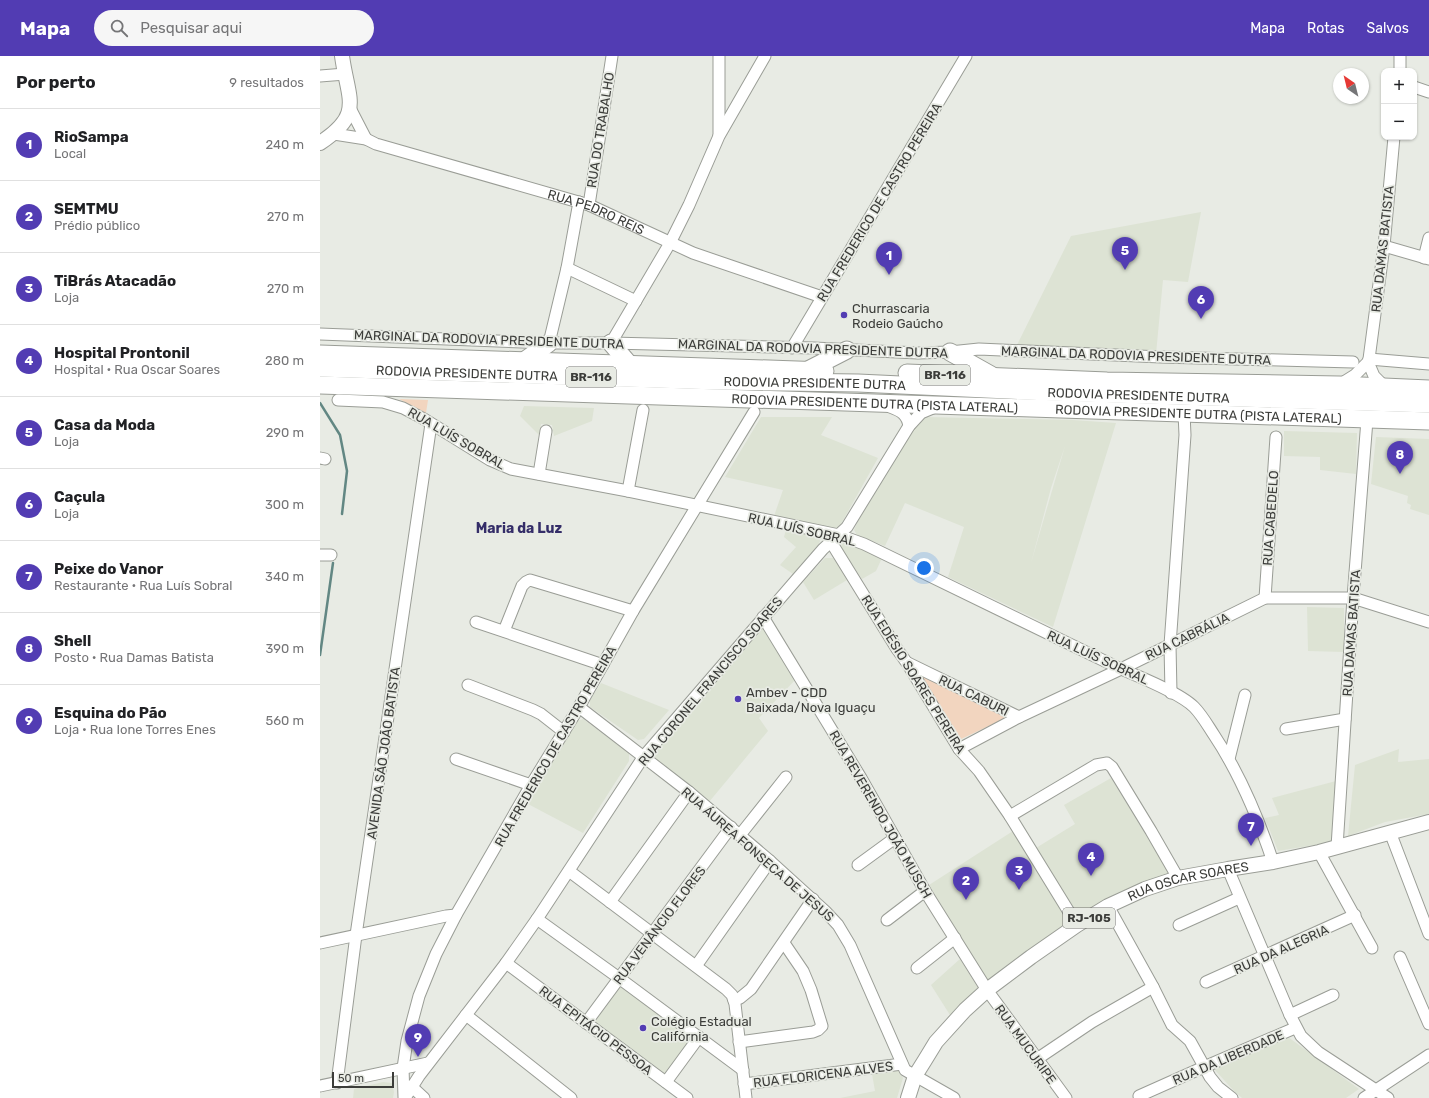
<!DOCTYPE html>
<html lang="pt">
<meta charset="utf-8">
<style>
:root{--surface:#fff;--page:#f6f6f6;--text:#202124;--muted:#757577;--line:#e0e0e0;--accent:#523cb3}
body{margin:0;font-family:Rubik,sans-serif;background:var(--page);color:var(--text)}
.controls{position:absolute;right:12px;top:12px;display:grid;overflow:hidden;border-radius:8px;box-shadow:0 1px 3px #0004}
.controls button{width:36px;height:36px;display:grid;place-items:center;padding:0;border:0;border-bottom:1px solid var(--line);background:var(--surface);color:var(--text);font:20px sans-serif}
.compass{position:absolute;left:1013px;top:12px;width:36px;height:36px;border-radius:50%;background:var(--surface);box-shadow:0 1px 3px #0004;rotate:325deg}
.scale{position:absolute;left:12px;bottom:10px;width:62px;box-sizing:border-box;padding-left:4px;border:2px solid #3c3d3a;border-top:0;font-size:11px;line-height:14px;white-space:nowrap;color:#3c3d3a;-webkit-text-stroke:3px #e8ebe4;paint-order:stroke}
.you{position:absolute;left:604px;top:512px;width:14px;height:14px;margin:-10px;border:3px solid #fff;border-radius:50%;background:#1a73e8;box-shadow:0 0 0 6px #1a73e833}
.badge{display:grid;place-items:center;width:26px;height:26px;border-radius:50%;background:var(--accent);color:#fff;font-size:13px;font-weight:700}
.pin{position:absolute;translate:-50% -33px;filter:drop-shadow(0 1px 2px #0008)}
.pin::after{content:'';position:absolute;top:21px;width:14px;height:12px;background:inherit;clip-path:polygon(0 0,100% 0,50% 100%)}
.list{margin:0;padding:0;list-style:none}
h2{display:flex;justify-content:space-between;align-items:center;height:52px;margin:0;padding:0 16px;font-size:17px}
h2 small{font-size:13px;font-weight:400;color:var(--muted)}
.list li{display:grid;grid-template-columns:26px 1fr auto;gap:12px;align-items:center;box-sizing:border-box;height:72px;padding:0 16px;border-top:1px solid var(--line)}
.list b{display:block;font-size:15px;white-space:nowrap}
.list p{margin:0;font-size:13px;white-space:nowrap;color:var(--muted)}
.list em{font-size:13px;font-style:normal;color:var(--muted)}
.icon{flex:none;width:22px;height:22px;fill:none;stroke:currentColor;stroke-width:2;stroke-linecap:round;stroke-linejoin:round}
.map{position:relative;flex:none;width:1109px;height:1042px;overflow:hidden}
header{display:flex;align-items:center;gap:24px;box-sizing:border-box;height:56px;padding:0 20px;background:var(--accent);color:#fff}
header strong{font-size:19px}
nav{display:flex;gap:22px;margin-inline-start:auto;font-size:14px}
.search{width:280px;height:36px;background:var(--page);display:flex;align-items:center;gap:10px;box-sizing:border-box;padding:0 14px;border-radius:22px;color:var(--muted);font-size:15px}
main{display:flex}
aside{flex:1;background:var(--surface)}
.map>svg:first-child{display:block}
.built{fill:#dde3d4;fill-rule:evenodd}
.green{fill:#f2d5bf}
.lines{fill:none;stroke-linecap:round;stroke-linejoin:round}
.stream{stroke:#628783;stroke-width:2.5}
.minor-casing{stroke:#9a9d96;stroke-width:13}
.major-casing{stroke:#9a9d96;stroke-width:16}
.highway-casing{stroke:#9a9d96;stroke-width:19}
.minor{stroke:#fff;stroke-width:11}
.major{stroke:#fff;stroke-width:14}
.highway{stroke:#fff;stroke-width:17}
.poi-dot{fill:#523cb3;stroke:#e8ebe4;stroke-width:1.5}
.labels{text-anchor:middle;stroke-width:3.5;stroke-linejoin:round;paint-order:stroke}
.shield{fill:#e8ebe4;stroke:#70716d;stroke-width:1}
.shield-label{font-size:12px;font-weight:bold;fill:#3c3d3a}
.street-label{font-size:13px;fill:#3c3d3a;stroke:#e8ebe4}
.poi-label{font-size:13px;fill:#3c3d3a;stroke:#e8ebe4;text-anchor:start}
.neighbourhood-label{font-size:14px;font-weight:bold;fill:#342d68;stroke:#e8ebe4}
</style>
<header>
<strong>Mapa</strong>
<div class="search"><svg class="icon" aria-label="search" viewBox="0 0 24 24"><circle cx="10" cy="10" r="6"/><path d="M15 15l6 6"/></svg>Pesquisar aqui</div>
<nav><a>Mapa</a><a>Rotas</a><a>Salvos</a></nav>
</header>
<main>
<aside>
<h2>Por perto<small>9 resultados</small></h2>
<ul class="list">
<li><span class="badge">1</span><div><b>RioSampa</b><p>Local</p></div><em>240 m</em></li>
<li><span class="badge">2</span><div><b>SEMTMU</b><p>Prédio público</p></div><em>270 m</em></li>
<li><span class="badge">3</span><div><b>TiBrás Atacadão</b><p>Loja</p></div><em>270 m</em></li>
<li><span class="badge">4</span><div><b>Hospital Prontonil</b><p>Hospital · Rua Oscar Soares</p></div><em>280 m</em></li>
<li><span class="badge">5</span><div><b>Casa da Moda</b><p>Loja</p></div><em>290 m</em></li>
<li><span class="badge">6</span><div><b>Caçula</b><p>Loja</p></div><em>300 m</em></li>
<li><span class="badge">7</span><div><b>Peixe do Vanor</b><p>Restaurante · Rua Luís Sobral</p></div><em>340 m</em></li>
<li><span class="badge">8</span><div><b>Shell</b><p>Posto · Rua Damas Batista</p></div><em>390 m</em></li>
<li><span class="badge">9</span><div><b>Esquina do Pão</b><p>Loja · Rua Ione Torres Enes</p></div><em>560 m</em></li>
</ul>
</aside>
<div class="map">
<svg width="1109" height="1042" viewBox="0 0 1109 1042">
<rect width="100%" height="100%" fill="#e8ebe4"/>
<g class="built">
<polygon points="881,156 868,226 843,224 836,298 695,293 751,180"/>
<polygon points="204,350 274,352 272,365 234,380 232,369 221,368 219,379 200,360"/>
<polygon points="441,361 512,361 501,379 558,402 521,468 515,473 454,460 463,434 405,421"/>
<path d="M 606,361 L 753,364 L 796,367 L 733,571 L 628,521 L 644,471 L 585,447 L 565,490 L 537,479 L 534,474 L 538,465 L 598,366 ZM 745,390 L 711,507 L 731,432 Z"/>
<polygon points="964,375 1037,377 1036,418 1000,414 1000,401 964,400"/>
<polygon points="1056,381 1109,383 1109,459 1090,453 1091,449 1087,447 1088,440 1051,428"/>
<polygon points="466,474 498,479 500,485 498,490 473,518 460,509 476,491 464,481"/>
<polygon points="526,486 562,502 556,515 542,523 524,498 521,489"/>
<polygon points="505,502 513,502 517,507 527,524 494,544 483,526"/>
<polygon points="987,551 1024,552 1024,596 988,595"/>
<polygon points="443,569 477,622 439,662 448,675 389,746 328,698"/>
<polygon points="281,627 349,654 324,683 318,684 270,651 270,644"/>
<polygon points="263,663 309,697 309,705 263,777 208,748 257,665"/>
<polygon points="1079,693 1078,706 1109,703 1109,758 1065,766 1028,780 1035,709"/>
<polygon points="791,722 851,820 823,829 757,860 716,792 755,768 744,749"/>
<polygon points="1016,725 1012,786 958,795 945,762 959,759 952,742"/>
<polygon points="693,775 751,866 667,925 609,829"/>
<polygon points="640,903 658,932 630,959 611,929"/>
<polygon points="301,925 377,977 345,1021 269,966"/>
<polygon points="968,981 1039,1033 1026,1042 922,1042 914,1035 894,1013"/>
<polygon points="577,1013 583,1022 577,1042 520,1042 555,1035 552,1018"/>
<polygon points="63,1026 72,1027 74,1036 73,1042 33,1042 34,1033"/>
</g>
<g class="green">
<polygon points="79,343 108,344 106,357"/>
<polygon points="595,616 690,660 639,684"/>
</g>
<g class="lines">
<g class="stream">
<polyline points="0,347 20,379 27,415 22,458"/>
<polyline points="0,599 13,507"/>
</g>
<g class="minor-casing">
<g id="minor">
<polyline points="399,0 399,79"/>
<polyline points="1080,15 1080,0"/>
<polyline points="0,20 25,18"/>
<polyline points="1094,31 1109,36"/>
<polyline points="30,52 46,83"/>
<path id="s1" d="M 14,78 L 46,83 L 56,88 L 269,149 L 373,197 L 502,241"/>
<polyline points="269,149 292,0"/>
<polyline points="1064,190 1109,203"/>
<polyline points="1104,202 1109,182"/>
<polyline points="247,212 316,245"/>
<polyline points="0,278 229,287 291,287 494,292 598,297 630,296 659,293 841,301 1033,306"/>
<polyline points="229,287 247,212 259,146"/>
<polyline points="291,287 350,187 369,149 399,80 445,0"/>
<polyline points="472,292 646,0"/>
<polyline points="1049,303 1109,308"/>
<polyline points="1048,306 1054,320 1066,332"/>
<polyline points="1019,329 1035,319 1048,306 1049,303 1064,190 1074,81"/>
<path d="M 18,344 L 63,346 L 83,352 L 104,363 L 170,404 L 191,413 L 308,435 L 519,479 L 544,488 L 801,613 C 820,621 860,637 874,651 C 882,659 888,670 894,679 C 920,718 938,761 953,806"/>
<path d="M 570,351 C 581,355 587,358 589,370"/>
<polyline points="0,402 5,403"/>
<polyline points="219,418 226,375"/>
<polyline points="308,435 323,354"/>
<polyline points="511,486 577,593 587,607 639,693 659,715 690,760 757,869"/>
<polyline points="0,499 11,499"/>
<polyline points="945,542 956,381"/>
<polyline points="443,561 541,722 605,835 667,934 746,1042"/>
<polyline points="156,566 283,609"/>
<polyline points="184,575 202,530 206,526 210,524 313,555"/>
<polyline points="588,607 699,661"/>
<polyline points="148,629 213,654 221,658 244,676"/>
<polyline points="851,637 850,589 865,379 864,357"/>
<polyline points="259,651 369,736 450,805 505,855 518,869 530,889 585,1014 634,1042"/>
<polyline points="966,673 1025,663"/>
<polyline points="639,693 699,661 801,613 945,542 1033,542 1109,566"/>
<polyline points="136,703 211,729"/>
<polyline points="909,703 925,639"/>
<polyline points="690,760 776,709 787,707 792,711 831,775 858,822"/>
<polyline points="1070,776 1109,878"/>
<polyline points="420,779 466,721"/>
<polyline points="1017,791 1033,542 1047,364"/>
<polyline points="999,796 1052,892"/>
<polyline points="538,809 575,782"/>
<polyline points="908,813 970,959 981,980 998,996 1068,1042"/>
<polyline points="249,815 406,933 412,939 415,948 426,1042"/>
<polyline points="290,846 369,736"/>
<polyline points="788,850 833,931 852,969 870,985 890,1021 898,1031 912,1042"/>
<polyline points="217,863 299,922 423,1014"/>
<polyline points="567,864 605,835"/>
<polyline points="859,869 919,842"/>
<polyline points="0,887 126,860 136,859"/>
<polyline points="1080,901 1109,968"/>
<polyline points="186,907 367,1042"/>
<polyline points="376,910 450,805"/>
<polyline points="597,912 635,882"/>
<polyline points="886,926 1035,859"/>
<polyline points="414,944 420,942 431,933 493,843"/>
<polyline points="146,959 251,1042"/>
<polyline points="970,959 1013,939"/>
<polyline points="266,967 411,771"/>
<polyline points="419,986 493,976 498,974 502,970 491,934 483,915 464,887"/>
<polyline points="717,1003 772,966 833,931"/>
<polyline points="346,1026 379,981"/>
<polyline points="17,1027 36,879 111,368"/>
<polyline points="424,1028 582,1008"/>
<polyline points="0,1030 108,1007"/>
<polyline points="91,1030 104,1042"/>
<polyline points="819,1040 884,1011 975,972"/>
<polyline points="84,1041 83,1012 87,985 99,940 116,898 136,859 211,729 259,651 313,555 434,356"/>
<polyline points="85,1042 99,1020 186,907 217,863 324,700 476,524 503,493 527,471 589,370 601,357 613,352"/>
<polyline points="1044,1042 1109,999"/>
</g>
</g>
<g class="major-casing">
<g id="major">
<path d="M 0,87 C 44,58 28,44 22,0"/>
<path id="s2" d="M 588,1042 L 595,1020 L 605,1004 L 616,986 L 645,954 L 667,934 L 711,901 L 757,869 L 788,850 L 825,833 L 858,822 L 908,813 L 953,806 L 999,796 L 1109,766"/>
</g>
</g>
<g class="highway-casing">
<g id="highway">
<polyline points="291,287 309,308"/>
<polyline points="630,296 671,319"/>
<polyline points="0,298 505,315"/>
<polyline points="204,305 229,287"/>
<path id="s3" d="M 0,312 L 397,325 L 538,327 L 728,336 L 1109,348"/>
<polyline points="488,314 527,294"/>
<polyline points="587,317 787,325 1019,329 1109,333"/>
<path id="s4" d="M 0,329 L 1109,365"/>
</g>
</g>
<use href="#minor" class="minor"/>
<use href="#major" class="major"/>
<use href="#highway" class="highway"/>
</g>
<g class="poi-dot">
<circle cx="524" cy="259" r="4"/>
<circle cx="418" cy="643" r="4"/>
<circle cx="323" cy="972" r="4"/>
</g>
<g class="labels">
<g class="shield">
<rect x="600" y="309" width="50" height="20" rx="3"/>
<rect x="246" y="311" width="50" height="20" rx="3"/>
<rect x="743" y="852" width="52" height="20" rx="3"/>
</g>
<g class="shield-label">
<text x="625" y="323">BR-116</text>
<text x="271" y="325">BR-116</text>
<text x="769" y="866">RJ-105</text>
</g>
<g class="street-label">
<text transform="translate(280 74) rotate(-81)" y="5">RUA DO TRABALHO</text>
<text transform="translate(559 146) rotate(-59)" y="5">RUA FREDERICO DE CASTRO PEREIRA</text>
<text dy="5" stroke="none"><textPath href="#s1" startOffset="274">RUA PEDRO REIS</textPath></text>
<text transform="translate(1062 193) rotate(-84)" y="5">RUA DAMAS BATISTA</text>
<text transform="translate(169 283) rotate(2)" y="5">MARGINAL DA RODOVIA PRESIDENTE DUTRA</text>
<text transform="translate(493 292) rotate(2)" y="5">MARGINAL DA RODOVIA PRESIDENTE DUTRA</text>
<text transform="translate(816 299) rotate(2)" y="5">MARGINAL DA RODOVIA PRESIDENTE DUTRA</text>
<text dy="5" stroke="none"><textPath href="#s3" startOffset="147">RODOVIA PRESIDENTE DUTRA</textPath></text>
<text dy="5" stroke="none"><textPath href="#s3" startOffset="495">RODOVIA PRESIDENTE DUTRA</textPath></text>
<text dy="5" stroke="none"><textPath href="#s3" startOffset="819">RODOVIA PRESIDENTE DUTRA</textPath></text>
<text dy="5" stroke="none"><textPath href="#s4" startOffset="555">RODOVIA PRESIDENTE DUTRA (PISTA LATERAL)</textPath></text>
<text dy="5" stroke="none"><textPath href="#s4" startOffset="879">RODOVIA PRESIDENTE DUTRA (PISTA LATERAL)</textPath></text>
<text transform="translate(137 382) rotate(30)" y="5">RUA LUÍS SOBRAL</text>
<text transform="translate(950 462) rotate(-86)" y="5">RUA CABEDELO</text>
<text transform="translate(482 473) rotate(13)" y="5">RUA LUÍS SOBRAL</text>
<text transform="translate(1031 577) rotate(-86)" y="5">RUA DAMAS BATISTA</text>
<text transform="translate(867 580) rotate(-26)" y="5">RUA CABRÁLIA</text>
<text transform="translate(778 601) rotate(25)" y="5">RUA LUÍS SOBRAL</text>
<text transform="translate(594 618) rotate(58)" y="5">RUA EDÉSIO SOARES PEREIRA</text>
<text transform="translate(390 625) rotate(-50)" y="5">RUA CORONEL FRANCISCO SOARES</text>
<text transform="translate(654 639) rotate(26)" y="5">RUA CABURI</text>
<text transform="translate(235 690) rotate(-60)" y="5">RUA FREDERICO DE CASTRO PEREIRA</text>
<text transform="translate(63 697) rotate(-82)" y="5">AVENIDA SÃO JOÃO BATISTA</text>
<text transform="translate(561 758) rotate(60)" y="5">RUA REVERENDO JOÃO MUSCH</text>
<text transform="translate(438 798) rotate(41)" y="5">RUA ÁUREA FONSECA DE JESUS</text>
<text dy="5" stroke="none"><textPath href="#s2" startOffset="368">RUA OSCAR SOARES</textPath></text>
<text transform="translate(339 869) rotate(-53)" y="5">RUA VENÂNCIO FLORES</text>
<text transform="translate(961 893) rotate(-24)" y="5">RUA DA ALEGRIA</text>
<text transform="translate(276 974) rotate(37)" y="5">RUA EPITÁCIO PESSOA</text>
<text transform="translate(706 988) rotate(54)" y="5">RUA MUCURIPE</text>
<text transform="translate(908 1001) rotate(-23)" y="5">RUA DA LIBERDADE</text>
<text transform="translate(503 1018) rotate(-7)" y="5">RUA FLORICENA ALVES</text>
</g>
<g class="poi-label">
<text x="532" y="257">Churrascaria<tspan x="532" dy="15">Rodeio Gaúcho</tspan></text>
<text x="426" y="641">Ambev - CDD<tspan x="426" dy="15">Baixada/Nova Iguaçu</tspan></text>
<text x="331" y="970">Colégio Estadual<tspan x="331" dy="15">Califórnia</tspan></text>
</g>
<g class="neighbourhood-label">
<text x="199" y="477">Maria da Luz</text>
</g>
</g>
</svg>
<div class="controls">
<button>+</button>
<button>−</button>
</div>
<svg class="compass" viewBox="-18 -18 36 36"><path d="M0-13l5 13h-10z" fill="#e53935"/><path d="M0 13l5-13h-10z" fill="#757577"/></svg>
<div class="scale">50 m</div>
<div class="you"></div>
<div class="pin badge" style="left:569px;top:219px">1</div>
<div class="pin badge" style="left:646px;top:844px">2</div>
<div class="pin badge" style="left:699px;top:834px">3</div>
<div class="pin badge" style="left:771px;top:820px">4</div>
<div class="pin badge" style="left:805px;top:214px">5</div>
<div class="pin badge" style="left:881px;top:263px">6</div>
<div class="pin badge" style="left:931px;top:790px">7</div>
<div class="pin badge" style="left:1080px;top:418px">8</div>
<div class="pin badge" style="left:98px;top:1001px">9</div>
</div>
</main>
